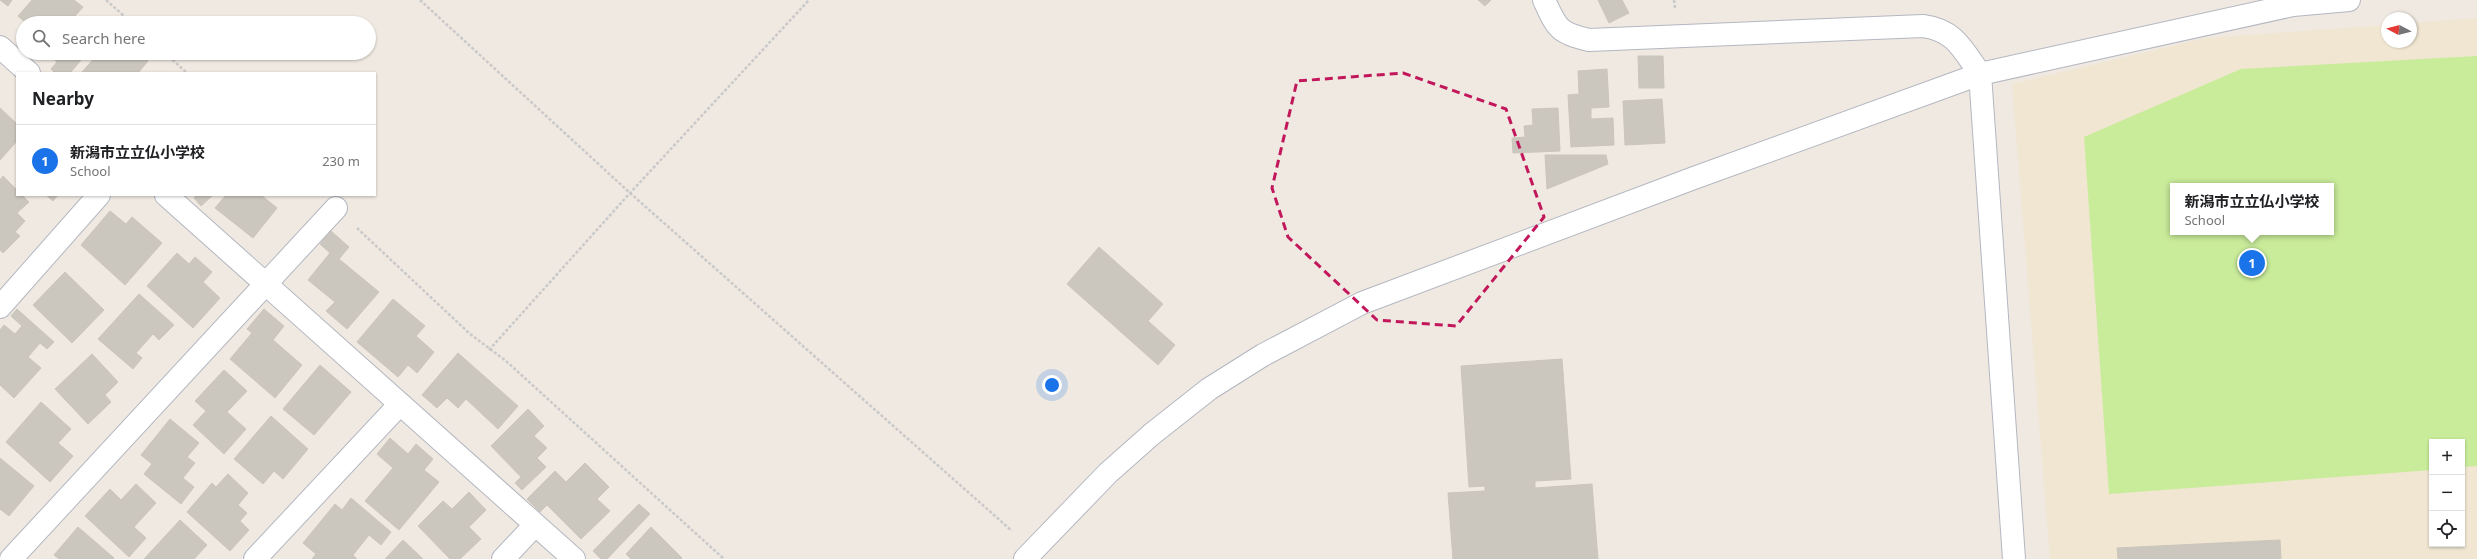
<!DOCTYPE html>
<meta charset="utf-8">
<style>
:root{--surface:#fff;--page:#f6f6f6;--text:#202124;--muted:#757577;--line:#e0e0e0;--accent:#1a73e8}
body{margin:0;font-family:"Noto Sans","Noto Sans JP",sans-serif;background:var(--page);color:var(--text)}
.controls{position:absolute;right:12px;bottom:12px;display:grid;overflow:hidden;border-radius:0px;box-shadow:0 1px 3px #0004}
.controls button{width:36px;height:36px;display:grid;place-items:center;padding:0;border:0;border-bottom:1px solid var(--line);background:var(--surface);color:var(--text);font:20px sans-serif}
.compass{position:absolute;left:2381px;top:12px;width:36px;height:36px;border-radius:50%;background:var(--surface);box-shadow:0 1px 3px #0004;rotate:277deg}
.you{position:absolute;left:1052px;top:385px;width:14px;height:14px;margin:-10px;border:3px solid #fff;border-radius:50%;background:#1a73e8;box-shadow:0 0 0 6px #1a73e833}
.badge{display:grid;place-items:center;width:26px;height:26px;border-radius:50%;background:var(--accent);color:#fff;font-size:13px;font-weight:700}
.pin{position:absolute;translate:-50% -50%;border:2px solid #fff;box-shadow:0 1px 4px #0006}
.popup{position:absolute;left:2170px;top:183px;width:164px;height:52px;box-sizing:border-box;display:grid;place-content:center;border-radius:0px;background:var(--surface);filter:drop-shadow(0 1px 3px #0005);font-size:13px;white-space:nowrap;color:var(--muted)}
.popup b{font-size:15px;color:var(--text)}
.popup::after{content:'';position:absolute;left:50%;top:100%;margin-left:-8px;border:8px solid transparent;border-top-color:var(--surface)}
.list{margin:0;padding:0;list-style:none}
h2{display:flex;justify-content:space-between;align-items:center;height:52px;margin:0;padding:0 16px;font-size:17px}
h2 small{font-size:13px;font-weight:400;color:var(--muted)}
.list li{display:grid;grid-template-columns:26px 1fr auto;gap:12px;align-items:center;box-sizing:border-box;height:72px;padding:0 16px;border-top:1px solid var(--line)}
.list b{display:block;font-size:15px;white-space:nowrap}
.list p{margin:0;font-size:13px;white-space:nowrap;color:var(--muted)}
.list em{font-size:13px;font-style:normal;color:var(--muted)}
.icon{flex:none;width:22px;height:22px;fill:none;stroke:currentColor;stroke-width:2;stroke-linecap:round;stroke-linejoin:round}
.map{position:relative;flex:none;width:2477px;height:559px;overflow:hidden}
.search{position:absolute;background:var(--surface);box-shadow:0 1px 3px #0004;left:16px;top:16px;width:360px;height:44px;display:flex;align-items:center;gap:10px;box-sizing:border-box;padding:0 14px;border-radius:22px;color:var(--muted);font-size:15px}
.panel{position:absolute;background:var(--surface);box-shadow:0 1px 3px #0004;left:16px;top:72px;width:360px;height:124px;border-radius:0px}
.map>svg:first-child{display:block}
.education{fill:#f0e6d1;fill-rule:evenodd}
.pitch{fill:#c9ec9a;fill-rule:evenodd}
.building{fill:#cbc7bf;stroke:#cbc5ba}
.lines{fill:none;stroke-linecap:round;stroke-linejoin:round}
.street-casing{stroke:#b4b7c1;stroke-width:24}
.secondary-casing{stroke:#b4b7c1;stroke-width:24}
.path{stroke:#c9c9c9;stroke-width:2.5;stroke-dasharray:3 2;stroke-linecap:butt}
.street{stroke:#fff;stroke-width:22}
.secondary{stroke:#fff;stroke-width:22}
.marked{fill:none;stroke:#c2185b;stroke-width:3;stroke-dasharray:8 5;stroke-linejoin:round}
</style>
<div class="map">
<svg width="2477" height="559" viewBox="0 0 2477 559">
<rect width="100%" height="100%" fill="#efe9e1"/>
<path class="education" d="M 2477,18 L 2477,559 L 2050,559 L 2012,84 L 2206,38 L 2387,25 L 2387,42 L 2411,42 L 2411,23 ZM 2173,186 L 2331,186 L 2331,232 L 2173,232 ZM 2432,442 L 2462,442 L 2462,544 L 2432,544 Z"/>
<path class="pitch" d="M 2477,56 L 2477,466 L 2462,467 L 2462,442 L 2432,442 L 2432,470 L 2109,494 L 2084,137 L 2241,69 ZM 2173,186 L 2331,186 L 2331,232 L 2173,232 Z"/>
<g class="building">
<polygon points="0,0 12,0 8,6"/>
<polygon points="32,0 74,0 83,7 69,23 26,23 18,16"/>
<polygon points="1478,0 1491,0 1485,6"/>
<polygon points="1598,0 1622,0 1629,13 1609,23"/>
<polygon points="47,53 87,53 70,73 55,73 51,69 57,62"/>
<polygon points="99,53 139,53 148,61 138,73 81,73"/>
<polygon points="1638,56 1663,56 1664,88 1639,88"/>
<polygon points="1607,69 1609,107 1591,108 1591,119 1613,118 1614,145 1571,147 1568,95 1579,94 1578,71"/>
<polygon points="1662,99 1665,143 1625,145 1623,101"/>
<polygon points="0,108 17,124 17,141 0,160"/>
<polygon points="1558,108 1560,151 1513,153 1512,138 1525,137 1524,126 1533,125 1532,109"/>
<polygon points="1545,155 1606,155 1608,164 1547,189"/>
<polygon points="3,176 17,190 17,195 22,195 29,202 17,213 25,221 15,232 20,236 3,253 0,250 0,180"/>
<polygon points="46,195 58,195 53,201"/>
<polygon points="197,195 213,195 201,206 194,198"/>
<polygon points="226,195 261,195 277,208 253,238 215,208"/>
<polygon points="110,211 126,224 132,217 162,243 125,285 81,245"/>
<polygon points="331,231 349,247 339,259 379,292 347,329 326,311 335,302 308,280 330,253 320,244"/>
<polygon points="1099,247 1163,304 1148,321 1175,345 1158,365 1067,284"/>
<polygon points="177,253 189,264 195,257 212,272 203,282 220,298 193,328 147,286"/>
<polygon points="65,272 104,310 72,343 33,305"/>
<polygon points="139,294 174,325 159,340 153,334 136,353 142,358 133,369 98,339"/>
<polygon points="393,299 425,326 416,336 434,352 417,373 408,365 398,377 357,342"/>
<polygon points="17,309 54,342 47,349 40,343 28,357 41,368 14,398 0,385 0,330 4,325 15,334 22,326 11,316"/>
<polygon points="264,309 284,326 273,340 302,365 275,398 230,359 252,333 247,329"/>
<polygon points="458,353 518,406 498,429 466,399 458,408 447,398 437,408 422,395"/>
<polygon points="92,354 118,382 105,395 111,402 88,424 55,389"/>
<polygon points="1562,359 1571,479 1535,481 1535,488 1592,484 1598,559 1453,559 1448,493 1485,491 1485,486 1469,487 1461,366"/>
<polygon points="320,365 351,392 314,435 283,409"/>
<polygon points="224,370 247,391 227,412 246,429 224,454 193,425 206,411 195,401"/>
<polygon points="41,402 71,429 58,443 73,456 50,482 6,442"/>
<polygon points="528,409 544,426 534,436 547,448 537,458 546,467 522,490 515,483 521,477 491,446"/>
<polygon points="271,416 308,449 283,479 274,471 263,484 234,459"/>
<polygon points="170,419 199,443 187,457 195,463 183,478 194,487 181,504 144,474 152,464 141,455"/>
<polygon points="390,438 408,454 416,444 433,459 424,470 439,482 399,530 365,501 393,468 377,454"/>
<polygon points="0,458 34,486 9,516 0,509"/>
<polygon points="585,463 609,487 597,499 610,511 581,539 547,505 540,512 527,499 555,471 566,482"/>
<polygon points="228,474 248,493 238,505 247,513 240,521 249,530 230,551 187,512 212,483 216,487"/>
<polygon points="136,484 156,503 134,527 146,538 129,557 85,516 110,489 121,500"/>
<polygon points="469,492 486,510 469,527 481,539 460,559 450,559 418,526 443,501 452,509"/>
<polygon points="351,498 391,532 381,545 369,535 353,555 357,559 312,559 316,554 303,543 335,504 342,510"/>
<polygon points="639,504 650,514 607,559 601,559 593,551"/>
<polygon points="180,520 207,545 194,559 144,559"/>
<polygon points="78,527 114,558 113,559 59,559 54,555"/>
<polygon points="651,527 682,558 681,559 631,559 626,554"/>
<polygon points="403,540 423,559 385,559"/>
<polygon points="2280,540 2281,559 2118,559 2117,548"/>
</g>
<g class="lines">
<g class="street-casing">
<g id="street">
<path d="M 1544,0 C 1557,28 1558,33 1589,40 L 1923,26 C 1955,30 1963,50 1980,74"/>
<polyline points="0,47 29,73"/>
<polyline points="166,195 574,559"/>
<polyline points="0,307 99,195"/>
<polyline points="11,559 336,208"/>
<polyline points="255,559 400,404"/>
<polyline points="503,559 535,525"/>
</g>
</g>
<g class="secondary-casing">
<g id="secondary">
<polyline points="1980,74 2014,559"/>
<polyline points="1025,559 1108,473 1152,434 1209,389 1263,355 1362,303 1694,178 1980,74 2293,5 2349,0"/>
</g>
</g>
<g class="path">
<polyline points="106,0 132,23"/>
<polyline points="420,0 630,193 1012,531"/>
<polyline points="1674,0 1675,8"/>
<polyline points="165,53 187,73"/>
<polyline points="357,228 470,334 506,361 724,559"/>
<polyline points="489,350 630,193 809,0"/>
</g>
<use href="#street" class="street"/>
<use href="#secondary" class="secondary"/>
</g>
<path class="marked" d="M 1403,73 L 1506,109 L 1544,217 L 1456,326 L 1377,320 L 1288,237 L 1272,188 L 1297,81 Z"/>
</svg>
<div class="controls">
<button>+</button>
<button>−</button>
<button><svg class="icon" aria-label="locate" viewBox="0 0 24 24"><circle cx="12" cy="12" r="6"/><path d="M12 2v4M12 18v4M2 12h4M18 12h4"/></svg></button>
</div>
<svg class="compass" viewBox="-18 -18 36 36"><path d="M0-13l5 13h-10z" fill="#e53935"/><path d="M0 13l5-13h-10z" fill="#757577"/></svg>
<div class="you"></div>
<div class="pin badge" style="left:2252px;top:263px">1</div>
<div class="popup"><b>新潟市立立仏小学校</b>School</div>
<div class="search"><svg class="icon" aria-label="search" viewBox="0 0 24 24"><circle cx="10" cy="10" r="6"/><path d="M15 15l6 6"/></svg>Search here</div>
<section class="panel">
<h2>Nearby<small></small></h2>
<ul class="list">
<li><span class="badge">1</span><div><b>新潟市立立仏小学校</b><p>School</p></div><em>230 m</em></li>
</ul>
</section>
</div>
